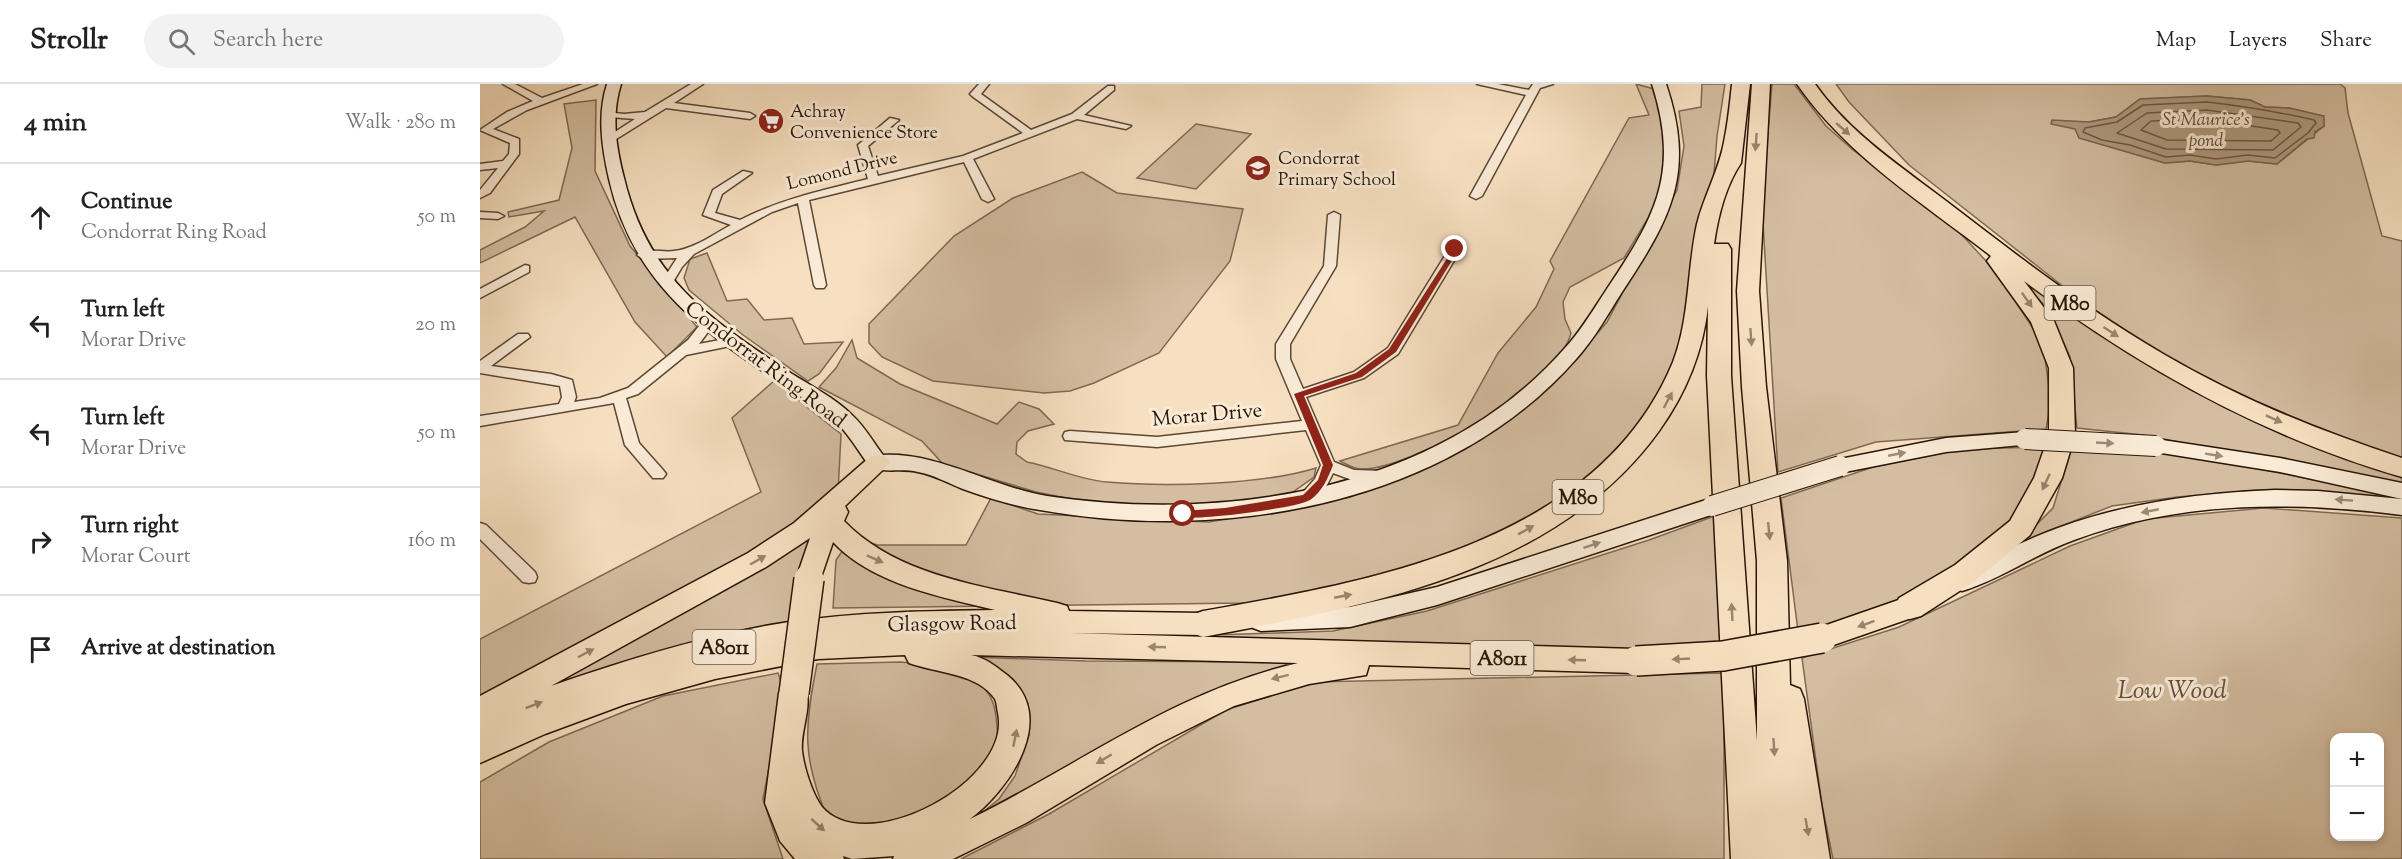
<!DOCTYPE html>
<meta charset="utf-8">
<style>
:root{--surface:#fff;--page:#f2f2f2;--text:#222;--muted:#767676;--line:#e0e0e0}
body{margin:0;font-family:"Sorts Mill Goudy",serif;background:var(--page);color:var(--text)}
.controls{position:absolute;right:18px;bottom:18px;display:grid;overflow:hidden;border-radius:12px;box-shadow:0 3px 9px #0003}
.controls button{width:54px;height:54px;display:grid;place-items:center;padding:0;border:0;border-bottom:2px solid var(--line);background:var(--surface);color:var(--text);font:30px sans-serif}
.stop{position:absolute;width:18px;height:18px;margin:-14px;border:4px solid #8f2418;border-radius:50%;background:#fff}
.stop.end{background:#8f2418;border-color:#fff;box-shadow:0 2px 6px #0008}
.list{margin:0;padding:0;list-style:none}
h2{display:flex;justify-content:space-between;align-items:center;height:78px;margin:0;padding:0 24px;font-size:26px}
h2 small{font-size:20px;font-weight:400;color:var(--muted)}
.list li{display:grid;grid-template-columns:39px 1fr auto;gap:18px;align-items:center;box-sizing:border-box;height:108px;padding:0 24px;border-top:2px solid var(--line)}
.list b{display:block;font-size:22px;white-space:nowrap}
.list p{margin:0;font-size:20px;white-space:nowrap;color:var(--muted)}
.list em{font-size:20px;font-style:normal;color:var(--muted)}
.icon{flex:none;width:33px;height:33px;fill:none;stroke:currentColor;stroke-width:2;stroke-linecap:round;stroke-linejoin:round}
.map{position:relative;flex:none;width:1922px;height:775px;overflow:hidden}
header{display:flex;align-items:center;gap:36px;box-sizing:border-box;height:84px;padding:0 30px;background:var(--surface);border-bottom:2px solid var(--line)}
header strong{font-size:28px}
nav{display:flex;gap:33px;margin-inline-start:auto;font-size:21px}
.search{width:420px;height:54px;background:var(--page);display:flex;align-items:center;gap:15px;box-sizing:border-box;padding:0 21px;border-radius:33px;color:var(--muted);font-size:22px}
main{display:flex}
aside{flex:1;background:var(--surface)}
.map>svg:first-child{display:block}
.green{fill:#d4bda1;stroke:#7e6954;stroke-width:1.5;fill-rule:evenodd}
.water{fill:#b09b81;stroke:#796550;stroke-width:1.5}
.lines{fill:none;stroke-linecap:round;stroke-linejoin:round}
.shore{stroke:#6c5844;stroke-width:1.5}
.street-casing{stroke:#5b4835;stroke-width:3}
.secondary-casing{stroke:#271506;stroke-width:3}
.primary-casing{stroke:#271506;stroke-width:3}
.highway-casing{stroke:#271506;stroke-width:3}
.street{fill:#faebd7;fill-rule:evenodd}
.secondary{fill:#faebd7;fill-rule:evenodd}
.primary{fill:#f7e0c1;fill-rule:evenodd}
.highway{fill:#f7e0c1;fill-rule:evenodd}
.secondary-bridge-casing{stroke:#271506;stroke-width:22;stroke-linecap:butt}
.primary-bridge-casing{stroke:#271506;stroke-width:32;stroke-linecap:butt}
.secondary-bridge{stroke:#faebd7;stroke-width:20}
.primary-bridge{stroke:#f7e0c1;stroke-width:29}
.oneway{fill:#99856d}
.oneway2{fill:#9b8b79}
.route{fill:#8f2418}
.labels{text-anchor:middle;stroke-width:6;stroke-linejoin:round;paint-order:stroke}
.far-poi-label{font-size:18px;fill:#271506;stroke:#faebd7;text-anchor:start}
.far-water-label{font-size:18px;font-style:italic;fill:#5e4b37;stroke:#faebd7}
.far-street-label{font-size:18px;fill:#271506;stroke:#faebd7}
.shield{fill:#faebd7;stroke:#665545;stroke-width:1.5}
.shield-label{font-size:20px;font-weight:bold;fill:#271506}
.street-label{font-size:21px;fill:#271506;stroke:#faebd7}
.near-park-label{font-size:26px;font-style:italic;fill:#64503c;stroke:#faebd7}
</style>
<header>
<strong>Strollr</strong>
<div class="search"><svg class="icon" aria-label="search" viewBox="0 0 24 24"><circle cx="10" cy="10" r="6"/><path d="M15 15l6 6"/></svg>Search here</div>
<nav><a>Map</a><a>Layers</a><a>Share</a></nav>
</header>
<main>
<aside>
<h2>4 min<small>Walk · 280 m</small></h2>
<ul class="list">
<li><svg class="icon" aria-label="ahead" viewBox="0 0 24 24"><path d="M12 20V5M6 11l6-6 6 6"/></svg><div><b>Continue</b><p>Condorrat Ring Road</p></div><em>50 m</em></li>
<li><svg class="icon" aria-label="left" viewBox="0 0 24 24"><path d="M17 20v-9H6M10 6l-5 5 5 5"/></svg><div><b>Turn left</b><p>Morar Drive</p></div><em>20 m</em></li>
<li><svg class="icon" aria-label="left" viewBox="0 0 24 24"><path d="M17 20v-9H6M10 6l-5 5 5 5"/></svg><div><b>Turn left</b><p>Morar Drive</p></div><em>50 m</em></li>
<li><svg class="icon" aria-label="right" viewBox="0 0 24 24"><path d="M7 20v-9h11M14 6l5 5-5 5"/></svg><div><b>Turn right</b><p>Morar Court</p></div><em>160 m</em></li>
<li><svg class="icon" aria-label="arrive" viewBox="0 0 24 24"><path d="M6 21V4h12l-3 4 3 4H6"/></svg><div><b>Arrive at destination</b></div></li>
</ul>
</aside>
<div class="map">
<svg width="1922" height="775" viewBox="0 0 1922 775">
<rect width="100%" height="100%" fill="#f7e0c1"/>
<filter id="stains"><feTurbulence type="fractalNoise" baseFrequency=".00333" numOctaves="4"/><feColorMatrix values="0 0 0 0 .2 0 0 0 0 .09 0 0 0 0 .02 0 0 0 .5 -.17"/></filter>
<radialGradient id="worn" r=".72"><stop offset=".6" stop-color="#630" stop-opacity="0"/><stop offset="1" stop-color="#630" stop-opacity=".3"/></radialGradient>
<g class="green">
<path d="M 1156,0 L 1174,5 L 1184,29 L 1184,98 L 1173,126 L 1144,174 L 1090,203 L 1083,218 L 1085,235 L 1091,249 C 1080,298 931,387 881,385 C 874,385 866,380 860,377 L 978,341 L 1018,269 L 1056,223 L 1074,185 L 1070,177 L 1149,34 L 1169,31 Z"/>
<polygon points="1222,0 1245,0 1237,52 1233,103 1206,257 1169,335 1108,397 1039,443 975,471 860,505 767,519 353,524 356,476 373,452 397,461 486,461 511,414 558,430 729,438 870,413 998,356 1053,316 1087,285 1127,238 1197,106 1204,62 1199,27 1221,23"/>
<polygon points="1292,0 1314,0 1346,42 1373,66 1469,137 1518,190 1563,260 1571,318 1566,345 1396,358 1298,388 1282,123"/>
<path d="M 1356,0 L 1860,0 L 1865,4 L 1868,29 L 1902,152 L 1922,157 L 1922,380 L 1898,373 L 1719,294 L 1622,233 L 1429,81 L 1369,18 ZM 1727,12 L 1770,16 L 1785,23 L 1809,24 L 1843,32 L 1844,42 L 1797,80 L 1768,77 L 1736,81 L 1710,77 L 1685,79 L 1599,54 L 1596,45 L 1572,37 L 1609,38 L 1636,33 L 1660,15 Z"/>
<polygon points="116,16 115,87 150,162 217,243 187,273 155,238 95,133 0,179 0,166 45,143 64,127 29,133 28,128 79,116 92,64 84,20"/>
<polygon points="716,40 771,50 716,105 657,94"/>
<polygon points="602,88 637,109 763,125 750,177 679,269 614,299 590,307 564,309 453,297 402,273 389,259 389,240 474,152 533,114"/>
<polygon points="227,169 247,217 267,215 284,236 312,234 324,260 363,258 339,290 328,297 263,251 209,206 204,194 210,175"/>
<polygon points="1540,194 1684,287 1922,390 1922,402 1663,351 1597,344 1590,273 1570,228"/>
<path d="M 372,256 L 377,274 L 420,300 L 517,340 L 539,318 L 559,325 L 574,340 L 548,347 L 537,358 L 536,370 L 547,378 C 573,383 600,396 627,398 C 685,403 781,401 836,384 L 834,393 L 810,410 L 756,421 L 621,421 L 556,408 L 463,380 L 442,357 L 339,303 L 356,284 Z"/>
<polygon points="294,297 361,350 358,409 297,459 0,620 0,555 281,408 252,334"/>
<polygon points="1565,363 1551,407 1518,452 1423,516 1346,542 1318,547 1301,414 1396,382 1484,365"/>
<polygon points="1592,363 1663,366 1744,378 1922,413 1922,418 1781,406 1697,413 1632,422 1538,459 1573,424"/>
<path d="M 1784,424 L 1922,434 L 1922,775 L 1353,775 L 1342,721 L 1322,574 L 1419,543 L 1590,462 L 1665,435 ZM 1854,654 L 1900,654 L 1900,752 L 1854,752 Z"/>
<polygon points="1240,430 1242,558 1105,568 731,558 735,551 853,547 947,527 1169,456"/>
<path d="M 340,441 L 315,537 C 221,549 129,586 39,614 Z"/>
<polygon points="491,573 606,577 812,578 810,586 487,741 519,715 535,692 549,651 545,624"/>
<path d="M 421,578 C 453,582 500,583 513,619 C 518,632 517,651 518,665 L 471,727 L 395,745 L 348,735 C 322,675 324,644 337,580 Z"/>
<polygon points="298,589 304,606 283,715 303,775 0,775 0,698 69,658 183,612"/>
<polygon points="1244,589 1244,775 481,775 569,730 746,626 834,598"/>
</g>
<polygon class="water" points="1727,12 1770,16 1785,23 1809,24 1844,32 1844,42 1835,48 1834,54 1827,55 1797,80 1768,77 1736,81 1710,77 1685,79 1599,54 1595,45 1571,40 1572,36 1609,38 1636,33 1660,15"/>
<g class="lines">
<g class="shore">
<path d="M 1727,18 C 1763,22 1799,28 1834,36 L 1836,39 L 1828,49 L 1795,74 L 1768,71 L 1736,75 L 1710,71 L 1686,73 L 1650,61 L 1622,56 L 1603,48 L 1605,44 L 1637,38 L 1663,21 Z"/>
<polygon points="1727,26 1818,39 1821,43 1793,66 1686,65 1637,49 1667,29"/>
<polygon points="1727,35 1798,46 1800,49 1791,57 1687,56 1661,46 1671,37"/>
</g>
<g class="street-casing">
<g id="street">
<polygon points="23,0 35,0 62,14 103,0 117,0 47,26 13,45 39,55 39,70 10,109 0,114 0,106 18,84 0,86 0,80 23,77 29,70 30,59 0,46 27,28 53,17"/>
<polygon points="211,0 223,0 194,19 270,29 275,32 270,35 186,24 133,57 124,55 155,35 129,33 126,32 126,28 144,30 165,28"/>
<path d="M 499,0 L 509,0 L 501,10 L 551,46 L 592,30 L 628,2 L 634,2 L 634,6 L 604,31 L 651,42 L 646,45 L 597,35 L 493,75 L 514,115 L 508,118 L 502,115 L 484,78 L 329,116 L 346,201 L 344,204 L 336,204 L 334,201 L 318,119 L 292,128 L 214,170 L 202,183 L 190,203 L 186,204 L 180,200 L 197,174 L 163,175 L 157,171 C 166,163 183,169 194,167 C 214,165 234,150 251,141 L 223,131 L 233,106 L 263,87 L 272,89 L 242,110 L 235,129 L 260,136 C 301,115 344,106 388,95 L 378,61 L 410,34 L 419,36 L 388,62 L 398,92 L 483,72 L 543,49 L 492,12 L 490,10 Z"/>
<polygon points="997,0 1018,0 1049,6 1053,0 1073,0 1060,4 1002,112 996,115 990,112 1046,11"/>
<polygon points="0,128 18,129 24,132 18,135 0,134"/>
<polygon points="854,128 860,131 856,182 810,260 810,275 823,305 874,288 908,264 971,162 975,161 981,165 918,270 884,294 826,313 854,378 874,386 905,387 908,391 905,395 872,396 853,389 847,401 831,418 821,418 818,414 835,395 841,381 826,346 677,363 585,356 583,352 585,348 590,347 677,353 822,337 796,275 796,260 844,182 848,131"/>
<polygon points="45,181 49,182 49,188 0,214 0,205"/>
<polygon points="228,236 234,240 219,260 250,254 255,255 257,258 255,261 206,271 158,310 146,314 159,359 183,386 186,390 183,394 173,394 145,361 134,319 0,342 0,332 79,320 82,313 80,302 0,289 0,277 38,250 48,250 50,253 11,282 71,290 92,296 96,313 94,318 120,314 148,304 208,256 223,237"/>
<polygon points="0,439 6,441 55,488 57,493 55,498 49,499 43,498 0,455"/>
</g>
</g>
<g class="secondary-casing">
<g id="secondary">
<path d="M 127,0 L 141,0 C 131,31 136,63 144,94 C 168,194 228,234 309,288 C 331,302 355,314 373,332 C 385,343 393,358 403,371 C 458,368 512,403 567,412 C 746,439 960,407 1085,264 C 1099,249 1110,231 1121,214 C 1172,137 1202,94 1172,0 L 1186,0 C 1216,89 1191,134 1142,208 C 1128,230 1115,254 1097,274 C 969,421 744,459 560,426 C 534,422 508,414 483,405 C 468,399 454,391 438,388 C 422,384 406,389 391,384 C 380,370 371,353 358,340 C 338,322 313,308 291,293 C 212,240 151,192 129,95 C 122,64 117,31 127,0 Z"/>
<polygon points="1545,348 1552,350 1555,355 1552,360 1466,368 1360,389 1353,387 1350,382 1353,377 1360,375 1466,354"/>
<polygon points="1676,355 1800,374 1922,399 1922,415 1800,388 1669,367 1666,362 1669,357"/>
<path d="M 1795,406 L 1838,407 L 1922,415 L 1922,431 C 1812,417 1699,417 1594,456 C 1555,470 1521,495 1482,507 L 1474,504 L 1470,498 L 1474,492 C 1508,475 1542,457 1578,444 C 1649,418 1720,409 1795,406 Z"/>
<polygon points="1232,414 1240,416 1243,422 1240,428 957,521 870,543 781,547 773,544 769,537 773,530 781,527 870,523 957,503"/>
</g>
</g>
<g class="primary-casing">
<g id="primary">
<path d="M 398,371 L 406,373 L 410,379 L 365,422 L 368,428 L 364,437 C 418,493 504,502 577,519 L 587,522 L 589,527 L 723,529 L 733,532 L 737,540 L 733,548 L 723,551 L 589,549 L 1156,565 L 1166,569 L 1170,577 L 1166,585 L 1156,589 L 889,581 L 886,591 L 829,600 L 754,622 L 676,661 L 546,739 L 473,775 L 413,775 L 414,772 L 372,775 L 363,772 L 364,775 L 315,775 L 300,757 L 285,719 L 299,609 L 304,600 L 314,597 L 324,600 C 334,621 320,645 322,667 C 324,684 332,709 342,723 C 387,775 533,697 518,629 C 517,625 517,619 515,615 C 498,589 456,589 429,579 L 425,571 L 338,575 L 235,595 L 146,620 L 65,650 L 0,679 L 0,612 L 268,469 L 314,439 L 390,373 ZM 330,454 L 316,495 L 320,502 L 329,505 L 338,502 L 353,458 C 392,500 461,513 515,526 C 446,527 377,528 309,538 C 229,550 148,575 71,602 L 286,483 ZM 491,571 L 818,579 C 693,608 602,680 490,735 C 530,705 579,633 527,591 C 515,582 506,574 491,571 Z"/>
<polygon points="1430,512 1440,515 1444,523 1440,531 1342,565 1332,562 1328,554 1332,546"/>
</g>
</g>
<g class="highway-casing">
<g id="highway">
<path d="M 1252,0 L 1270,0 L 1261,79 C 1246,101 1238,132 1234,160 L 1248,160 L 1251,165 L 1251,292 L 1277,657 L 1277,477 L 1262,303 L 1257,207 L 1272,0 L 1290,0 L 1279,207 L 1286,303 L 1307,477 L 1310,601 L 1320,605 L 1324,615 L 1350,775 L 1251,775 L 1227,292 L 1228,222 C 1223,268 1206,309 1179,347 C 1076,490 885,522 723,553 L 712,549 L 708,540 L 712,531 L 723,527 C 893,497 1118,459 1193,278 C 1210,234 1207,185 1217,140 C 1224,112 1239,86 1244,58 C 1248,39 1250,19 1252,0 Z"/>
<path d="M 1317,0 L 1335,0 C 1370,50 1422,83 1470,120 C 1539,173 1609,227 1685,271 C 1760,315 1840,347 1922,374 L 1922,393 C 1784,353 1658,283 1544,197 L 1574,237 L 1593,284 L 1595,351 L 1582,394 L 1550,451 L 1495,497 L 1441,532 L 1430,535 L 1419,532 L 1415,523 L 1419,514 L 1475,481 L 1530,437 L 1554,394 L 1569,351 L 1569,284 L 1551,238 L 1507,177 L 1511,172 C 1444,120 1366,71 1317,0 Z"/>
</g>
</g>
<use href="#street" class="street"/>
<use href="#secondary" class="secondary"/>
<use href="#primary" class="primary"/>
<use href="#highway" class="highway"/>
<g class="secondary-bridge-casing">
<g id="secondary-bridge">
<polyline points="1545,355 1676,362"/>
<polyline points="1232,422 1360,382"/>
</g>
</g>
<g class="primary-bridge-casing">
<g id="primary-bridge">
<polyline points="1156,577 1243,572 1342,554"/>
<polyline points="314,609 329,495"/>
</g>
</g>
<use href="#secondary-bridge" class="secondary-bridge"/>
<use href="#primary-bridge" class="primary-bridge"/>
</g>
<defs><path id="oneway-solid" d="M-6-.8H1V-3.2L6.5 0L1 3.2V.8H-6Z" transform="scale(1.5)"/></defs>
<g class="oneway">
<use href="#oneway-solid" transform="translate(1363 45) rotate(41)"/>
<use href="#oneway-solid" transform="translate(1276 58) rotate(94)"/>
<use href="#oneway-solid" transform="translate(1547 216) rotate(55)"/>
<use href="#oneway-solid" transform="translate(1631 248) rotate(33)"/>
<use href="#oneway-solid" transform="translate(1271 253) rotate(86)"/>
<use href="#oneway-solid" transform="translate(1188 316) rotate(-62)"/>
<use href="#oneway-solid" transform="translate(1794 335) rotate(24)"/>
<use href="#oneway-solid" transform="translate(1566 398) rotate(115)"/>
<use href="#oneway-solid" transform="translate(1046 446) rotate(-29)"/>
<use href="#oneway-solid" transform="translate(1289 447) rotate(84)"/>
<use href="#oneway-solid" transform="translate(395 475) rotate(24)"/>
<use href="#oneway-solid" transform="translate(278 476) rotate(-30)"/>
<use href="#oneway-solid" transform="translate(863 512) rotate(-11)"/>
<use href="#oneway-solid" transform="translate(1252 528) rotate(-93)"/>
<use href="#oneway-solid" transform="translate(1386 540) rotate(160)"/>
<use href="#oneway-solid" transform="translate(677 563) rotate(-178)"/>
<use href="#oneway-solid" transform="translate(106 569) rotate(-28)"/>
<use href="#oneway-solid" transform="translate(1201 575) rotate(177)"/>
<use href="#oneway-solid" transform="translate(1097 576) rotate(-178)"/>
<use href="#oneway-solid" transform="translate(800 593) rotate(166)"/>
<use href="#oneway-solid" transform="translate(54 621) rotate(-21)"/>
<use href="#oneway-solid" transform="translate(535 654) rotate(-79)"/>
<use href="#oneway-solid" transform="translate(1294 663) rotate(86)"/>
<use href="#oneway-solid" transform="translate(624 675) rotate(149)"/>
<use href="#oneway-solid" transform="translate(338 741) rotate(42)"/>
<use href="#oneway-solid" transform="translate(1327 743) rotate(80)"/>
</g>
<g class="oneway2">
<use href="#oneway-solid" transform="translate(1625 359) rotate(3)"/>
<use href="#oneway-solid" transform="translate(1417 370) rotate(-11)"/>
<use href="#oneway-solid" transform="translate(1734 371) rotate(9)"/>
<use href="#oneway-solid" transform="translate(1864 416) rotate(-176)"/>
<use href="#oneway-solid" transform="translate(1670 427) rotate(169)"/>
<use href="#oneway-solid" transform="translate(1112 461) rotate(-18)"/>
</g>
<path class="route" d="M 975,162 L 979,165 L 916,268 L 882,293 L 824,312 L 853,381 C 848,394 842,408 830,416 C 818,424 715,437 699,433 L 699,428 L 703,427 L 745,424 L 823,411 L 838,396 L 843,381 L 814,310 L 876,289 L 909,265 Z"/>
<defs>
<g id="supermarket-disc" transform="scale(1.35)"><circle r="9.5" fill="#8f2418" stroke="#faebd7"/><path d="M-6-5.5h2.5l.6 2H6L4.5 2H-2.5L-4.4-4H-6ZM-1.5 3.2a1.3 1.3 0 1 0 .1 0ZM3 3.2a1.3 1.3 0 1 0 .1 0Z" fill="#fff"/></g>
<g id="school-disc" transform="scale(1.35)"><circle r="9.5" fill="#8f2418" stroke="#faebd7"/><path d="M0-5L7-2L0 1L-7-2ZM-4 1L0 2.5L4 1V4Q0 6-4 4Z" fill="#fff"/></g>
</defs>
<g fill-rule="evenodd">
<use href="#supermarket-disc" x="291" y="37"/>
<use href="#school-disc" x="778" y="84"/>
</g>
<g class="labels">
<g class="far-poi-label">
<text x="310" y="33">Achray<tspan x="310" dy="21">Convenience Store</tspan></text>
<text x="798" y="80">Condorrat<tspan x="798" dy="21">Primary School</tspan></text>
</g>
<g class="far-water-label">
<text x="1726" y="41">St Maurice's<tspan x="1726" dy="21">pond</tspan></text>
</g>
<g class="far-street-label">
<text transform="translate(362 86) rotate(-14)" y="6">Lomond Drive</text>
</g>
<g class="shield">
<rect x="1564.5" y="202" width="51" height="34" rx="4.5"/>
<rect x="1072.5" y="396" width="51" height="34" rx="4.5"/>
<rect x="212.5" y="546" width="63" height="34" rx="4.5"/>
<rect x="990.5" y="557" width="63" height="34" rx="4.5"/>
</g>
<g class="shield-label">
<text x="1590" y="226">M80</text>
<text x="1098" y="420">M80</text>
<text x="244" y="570">A8011</text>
<text x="1022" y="581">A8011</text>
</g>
<g class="street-label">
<text transform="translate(286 280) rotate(37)" y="7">Condorrat Ring Road</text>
<text transform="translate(727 330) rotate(-5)" y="7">Morar Drive</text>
<text transform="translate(472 539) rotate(-1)" y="7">Glasgow Road</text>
</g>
<g class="near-park-label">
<text x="1692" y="614">Low Wood</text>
</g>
</g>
<rect width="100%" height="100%" filter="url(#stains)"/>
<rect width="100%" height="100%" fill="url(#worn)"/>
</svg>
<div class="controls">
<button>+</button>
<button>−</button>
</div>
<div class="stop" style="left:703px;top:430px"></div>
<div class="stop end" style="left:975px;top:165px"></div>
</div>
</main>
